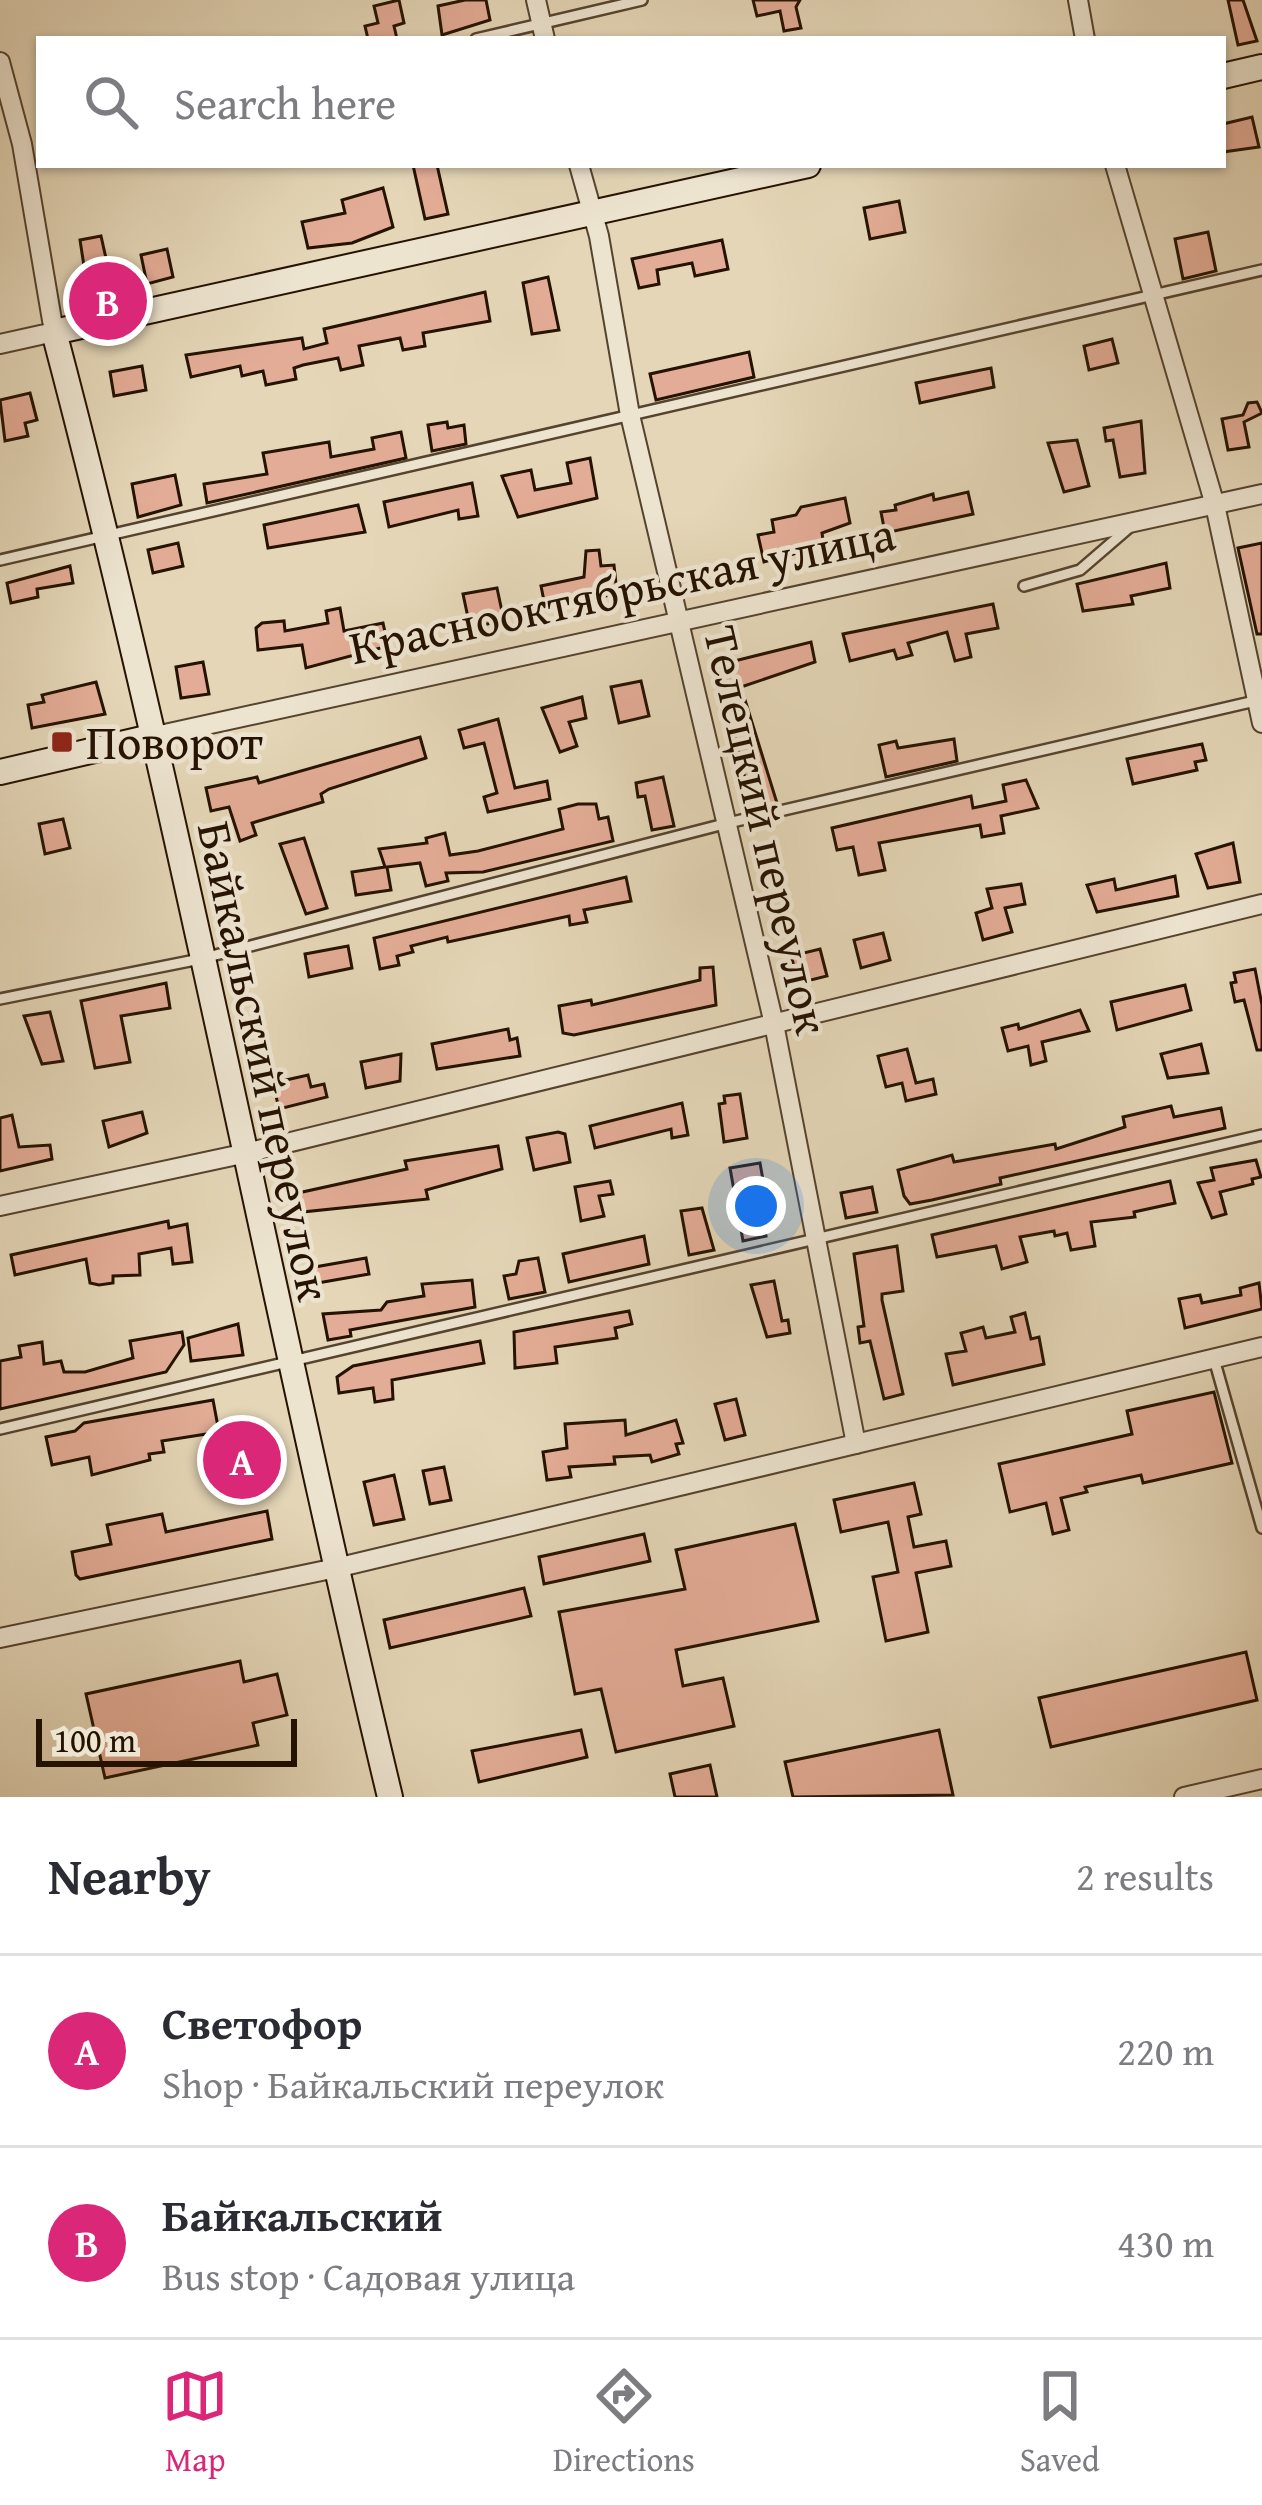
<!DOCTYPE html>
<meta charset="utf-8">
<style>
:root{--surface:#fff;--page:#f2f2f3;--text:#2b2b33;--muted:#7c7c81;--line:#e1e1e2;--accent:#db2777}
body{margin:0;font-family:"Gentium Book Plus",serif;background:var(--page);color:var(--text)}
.scale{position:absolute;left:36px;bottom:30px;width:261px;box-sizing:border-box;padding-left:12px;border:6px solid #251201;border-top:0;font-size:33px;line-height:42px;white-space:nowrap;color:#251201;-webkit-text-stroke:9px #ede4d0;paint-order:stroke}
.you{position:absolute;left:756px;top:1206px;width:42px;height:42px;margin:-30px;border:9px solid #fff;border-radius:50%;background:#1a73e8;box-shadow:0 0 0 18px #1a73e833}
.badge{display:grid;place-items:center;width:78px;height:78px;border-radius:50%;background:var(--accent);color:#fff;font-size:39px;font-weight:700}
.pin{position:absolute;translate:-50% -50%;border:6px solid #fff;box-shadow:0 3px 12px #0006}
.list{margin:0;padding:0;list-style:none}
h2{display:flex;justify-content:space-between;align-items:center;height:156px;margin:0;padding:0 48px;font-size:51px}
h2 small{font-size:39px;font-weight:400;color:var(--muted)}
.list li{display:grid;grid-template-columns:78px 1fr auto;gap:36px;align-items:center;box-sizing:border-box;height:192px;padding:0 48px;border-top:3px solid var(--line)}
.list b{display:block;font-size:45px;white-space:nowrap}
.list p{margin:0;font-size:39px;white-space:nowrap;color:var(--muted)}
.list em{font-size:39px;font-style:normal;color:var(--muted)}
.icon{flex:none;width:66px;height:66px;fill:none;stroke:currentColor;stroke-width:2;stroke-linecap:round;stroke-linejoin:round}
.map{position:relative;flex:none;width:1262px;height:1797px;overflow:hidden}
.search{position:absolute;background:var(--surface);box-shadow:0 3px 9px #0004;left:36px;right:36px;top:36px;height:132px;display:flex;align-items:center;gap:30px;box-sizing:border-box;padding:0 42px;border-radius:0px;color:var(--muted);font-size:45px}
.sheet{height:540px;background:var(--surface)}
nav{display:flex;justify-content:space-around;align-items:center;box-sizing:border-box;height:168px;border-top:3px solid var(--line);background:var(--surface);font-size:33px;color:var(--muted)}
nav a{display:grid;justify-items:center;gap:6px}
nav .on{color:var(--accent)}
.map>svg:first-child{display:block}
.building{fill:#e3ac96;stroke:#251201;stroke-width:3}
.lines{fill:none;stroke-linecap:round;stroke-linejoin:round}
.service-casing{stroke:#55432e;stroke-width:14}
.minor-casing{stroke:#55432e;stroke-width:22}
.secondary-casing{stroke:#251201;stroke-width:28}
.service{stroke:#ede4d0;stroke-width:9}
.minor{stroke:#ede4d0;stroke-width:18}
.secondary{stroke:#ede4d0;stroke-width:24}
.poi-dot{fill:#8f2418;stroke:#ede4d0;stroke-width:4.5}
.labels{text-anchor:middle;stroke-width:9;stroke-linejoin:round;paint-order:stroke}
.street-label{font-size:48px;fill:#251201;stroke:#ede4d0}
.poi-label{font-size:48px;fill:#251201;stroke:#ede4d0;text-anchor:start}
</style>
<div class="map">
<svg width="1262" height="1797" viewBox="0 0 1262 1797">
<rect width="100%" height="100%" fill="#e4d6b7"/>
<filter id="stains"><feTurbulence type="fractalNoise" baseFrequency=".00167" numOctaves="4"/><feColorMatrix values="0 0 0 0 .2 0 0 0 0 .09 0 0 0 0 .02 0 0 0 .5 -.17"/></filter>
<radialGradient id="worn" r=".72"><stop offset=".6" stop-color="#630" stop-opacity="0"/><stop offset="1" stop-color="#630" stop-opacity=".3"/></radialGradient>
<g class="building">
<polygon points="399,0 404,23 394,26 397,39 368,39 365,26 378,23 374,6"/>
<polygon points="465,0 486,0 490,20 442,35 438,6"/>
<polygon points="753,0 800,0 796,7 801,28 784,31 780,11 757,16"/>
<polygon points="1228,0 1243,0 1257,41 1238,45"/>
<polygon points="1252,117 1259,147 1223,152 1223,124"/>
<polygon points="413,165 437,165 448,214 425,219"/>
<polygon points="383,188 393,227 352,243 308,248 302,222 345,213 342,200"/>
<polygon points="899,201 905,232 870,239 864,208"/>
<polygon points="1208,232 1216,271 1183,279 1175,239"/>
<polygon points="101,236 114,294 89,299 80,240"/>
<polygon points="722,240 728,269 695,276 692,263 657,270 659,284 639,288 632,259"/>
<polygon points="167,249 173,277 147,284 141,255"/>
<polygon points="548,277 559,330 532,334 523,283"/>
<polygon points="485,292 490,321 423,333 425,346 403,350 400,338 359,346 363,365 341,370 338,358 303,365 294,368 296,379 266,385 263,371 242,376 240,366 191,377 186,355 302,338 304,349 327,343 324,329"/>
<polygon points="1112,339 1118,363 1089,370 1084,346"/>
<polygon points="749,352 754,377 656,400 650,374"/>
<polygon points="142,366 146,390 114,396 110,372"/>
<polygon points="991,368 994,387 920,403 916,383"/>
<polygon points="30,393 37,420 25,423 28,436 5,441 0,400"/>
<polygon points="1257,402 1262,413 1244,422 1249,447 1228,450 1222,419 1243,415 1248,403"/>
<polygon points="1141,421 1145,473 1120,477 1113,440 1106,441 1104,428"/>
<polygon points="447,422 448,428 464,425 466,444 432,451 428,425"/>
<polygon points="401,432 406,458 207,503 204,484 267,474 263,453 329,442 331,457 374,449 372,438"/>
<polygon points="1077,440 1089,486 1064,492 1048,443"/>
<polygon points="590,458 597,498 518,517 502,476 531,470 535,490 571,483 567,463"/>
<polygon points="175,475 181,505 138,517 132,484"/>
<polygon points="472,483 478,516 459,519 458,510 389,527 384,502"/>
<polygon points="968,492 973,514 885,533 881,512 896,510 895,505 933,494 934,500"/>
<polygon points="845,498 850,523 822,533 824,546 764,562 758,535 774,532 772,520 796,515 801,507"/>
<polygon points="358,505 365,532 268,548 264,525"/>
<polygon points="178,543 183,566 153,573 148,550"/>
<polygon points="1262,543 1262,634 1257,634 1238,548"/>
<polygon points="599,550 601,566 614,565 617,593 546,611 541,586 584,577 586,551"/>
<polygon points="1166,563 1170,588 1131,596 1133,604 1083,611 1077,584"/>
<polygon points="70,566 73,583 37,589 38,597 11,603 7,583"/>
<polygon points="497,588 504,621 470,627 463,594"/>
<polygon points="993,604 998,628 966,634 971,657 955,661 947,632 908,643 912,655 897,659 894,650 850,661 843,634"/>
<polygon points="340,608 344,631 383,623 388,646 306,668 302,645 258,650 256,628 262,623 284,621 285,631 328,623 326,611"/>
<polygon points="811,642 815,662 741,687 777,803 752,808 718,665"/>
<polygon points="203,662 209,694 181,698 176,667"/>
<polygon points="641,681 649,716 619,723 611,687"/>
<polygon points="96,682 105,714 32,728 28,705 44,702 42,695"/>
<polygon points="582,697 586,718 569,722 577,746 560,752 542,708"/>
<polygon points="498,719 515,788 547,781 550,799 488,812 484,797 497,793 484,743 464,748 459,730"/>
<polygon points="420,737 426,758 329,789 321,794 323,802 252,823 256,835 240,841 229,807 211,811 206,788 257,777 259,783"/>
<polygon points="954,739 957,761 886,777 879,745 896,741 898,748"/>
<polygon points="1202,744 1206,760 1195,762 1197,770 1133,784 1127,759"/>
<polygon points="663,777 674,826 652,830 645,796 638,797 636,783"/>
<polygon points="1026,780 1038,808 1001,816 1004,833 982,837 980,825 879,843 885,870 859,875 853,847 837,850 832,828 971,796 973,808 1006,801 1003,785"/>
<polygon points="578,804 596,804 599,819 608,817 613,841 483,872 446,873 448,881 426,886 420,863 387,867 391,890 356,895 352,872 385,867 379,849 427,843 426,838 445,833 450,855 478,851 563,829 559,809"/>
<polygon points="63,819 70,848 45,854 39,824"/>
<polygon points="304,838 327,908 306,914 280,844"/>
<polygon points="1233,843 1240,882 1208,888 1196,854"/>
<polygon points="1175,876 1178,896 1097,912 1087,885 1114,879 1116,890"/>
<polygon points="626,877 631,901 584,910 587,922 570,925 569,916 448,942 447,937 411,946 413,952 397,956 399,965 380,969 374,938"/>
<polygon points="1021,884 1025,904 1005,908 1012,932 983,940 976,913 992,908 987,889"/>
<polygon points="883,933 890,960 861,968 854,940"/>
<polygon points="348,946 352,968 309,977 305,954"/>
<polygon points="820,949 827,976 799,983 791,956"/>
<polygon points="713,967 716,1005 574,1035 563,1033 559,1006 591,1000 592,1005 700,980 700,968"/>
<polygon points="1255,969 1262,1005 1262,1050 1257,1050 1244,1000 1235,1002 1231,983 1236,982 1234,973"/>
<polygon points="166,983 170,1008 121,1016 130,1062 95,1068 81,1001"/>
<polygon points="1185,985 1191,1010 1117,1030 1111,1002"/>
<polygon points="1080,1010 1089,1031 1042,1042 1046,1061 1031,1065 1028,1046 1008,1051 1002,1028 1018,1024 1019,1029"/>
<polygon points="50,1012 63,1061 42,1064 24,1016"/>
<polygon points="508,1029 510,1040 517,1038 520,1056 437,1069 432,1044"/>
<polygon points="1201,1044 1208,1073 1168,1078 1161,1054"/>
<polygon points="907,1049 916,1083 933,1079 936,1094 906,1101 902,1083 886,1087 878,1056"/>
<polygon points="401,1054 400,1081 366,1088 361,1062"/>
<polygon points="308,1075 311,1087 324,1084 327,1097 279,1109 273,1083"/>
<polygon points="740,1094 747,1138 724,1142 719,1104 725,1103 724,1096"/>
<polygon points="682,1103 688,1135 672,1138 671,1129 595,1148 590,1126"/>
<polygon points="1171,1106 1174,1117 1221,1108 1225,1128 1000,1178 1001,1184 932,1200 910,1204 904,1196 898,1170 952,1155 954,1162 1055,1144 1056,1149 1125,1127 1123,1117"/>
<polygon points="142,1112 147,1133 109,1147 103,1121"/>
<polygon points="12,1115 19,1147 50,1145 52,1159 0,1171 0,1118"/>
<polygon points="558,1132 565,1134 570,1162 534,1170 527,1138"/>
<polygon points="498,1146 502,1169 426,1190 428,1199 302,1212 298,1193 407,1169 405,1161"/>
<polygon points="1256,1160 1261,1177 1252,1179 1253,1184 1220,1192 1226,1214 1212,1218 1198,1183 1214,1180 1211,1168"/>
<polygon points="760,1163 763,1180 755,1181 766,1236 743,1241 730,1168"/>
<polygon points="610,1181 613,1194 599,1196 604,1216 581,1221 575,1187"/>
<polygon points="1170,1181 1175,1203 1134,1212 1135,1217 1091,1222 1095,1246 1071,1250 1067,1233 1055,1236 1054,1231 1020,1237 1027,1262 1002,1269 996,1246 937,1257 932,1235"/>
<polygon points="872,1187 877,1212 846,1218 841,1193"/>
<polygon points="702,1208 714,1250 689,1255 681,1211"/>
<polygon points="168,1221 169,1228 187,1224 192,1262 173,1264 171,1248 139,1254 140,1275 113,1276 113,1283 99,1285 90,1283 86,1259 15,1275 11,1255"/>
<polygon points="644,1236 649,1264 569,1282 563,1254"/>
<polygon points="897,1246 903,1291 882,1294 882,1300 903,1394 884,1399 870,1341 860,1343 858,1327 864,1326 854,1254"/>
<polygon points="366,1258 369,1274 312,1284 309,1268"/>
<polygon points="538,1258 545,1292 509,1299 504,1276 516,1274 519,1261"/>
<polygon points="472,1280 475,1307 350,1330 351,1336 328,1340 323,1314 381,1310 387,1302 424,1296 422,1284"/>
<polygon points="774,1281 782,1321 788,1320 790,1333 767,1337 751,1285"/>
<polygon points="1259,1283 1262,1309 1185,1328 1179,1299 1200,1295 1202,1303 1241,1295 1240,1288"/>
<polygon points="629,1311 632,1324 615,1328 617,1338 555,1347 557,1363 515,1368 514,1332"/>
<polygon points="1025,1313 1031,1339 1039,1337 1044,1364 953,1385 946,1354 966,1351 961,1333 983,1327 986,1338 1015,1332 1011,1317"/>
<polygon points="238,1324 243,1355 191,1361 188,1338"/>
<polygon points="182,1332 184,1345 166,1372 0,1409 0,1361 21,1357 19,1346 42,1342 44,1364 61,1361 64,1372 85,1372 133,1358 130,1341"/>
<polygon points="480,1341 484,1363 392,1380 393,1399 375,1402 373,1388 339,1393 337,1377 353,1366"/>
<polygon points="1214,1392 1232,1463 1143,1483 1141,1475 1085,1487 1087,1492 1061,1498 1069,1530 1053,1534 1046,1503 1010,1512 999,1464 1132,1434 1127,1411"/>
<polygon points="736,1399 745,1435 725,1440 715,1404"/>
<polygon points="213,1400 219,1432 162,1441 164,1452 149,1454 150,1460 92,1475 89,1457 52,1465 46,1437 75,1431 84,1423"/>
<polygon points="625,1420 626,1435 676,1420 683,1443 676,1444 679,1454 652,1462 650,1455 614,1457 615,1464 569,1467 571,1477 547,1480 543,1452 567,1448 565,1424"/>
<polygon points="253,1432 263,1481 229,1488 219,1438"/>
<polygon points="444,1467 451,1500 430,1504 423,1471"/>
<polygon points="394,1475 404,1519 374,1525 364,1482"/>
<polygon points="914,1483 921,1514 908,1517 914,1547 946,1541 951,1566 916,1573 928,1632 886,1641 873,1577 898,1572 888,1522 841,1532 834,1500"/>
<polygon points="267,1511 272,1539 80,1579 76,1575 72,1552 111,1544 107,1525 162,1514 166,1532"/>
<polygon points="795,1524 818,1621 676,1650 683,1686 723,1678 734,1726 616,1752 601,1689 575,1694 559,1612 685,1589 676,1550"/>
<polygon points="644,1534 650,1561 544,1584 539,1557"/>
<polygon points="524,1588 531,1616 390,1648 384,1620"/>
<polygon points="1246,1652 1257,1700 1051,1747 1039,1698"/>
<polygon points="240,1661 244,1682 277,1674 287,1715 253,1723 258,1745 105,1778 86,1694"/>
<polygon points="581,1730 587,1757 479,1782 472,1751"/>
<polygon points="939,1730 953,1795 793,1797 785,1762"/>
<polygon points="710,1765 717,1797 675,1797 670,1774"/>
</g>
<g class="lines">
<g class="service-casing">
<g id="service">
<polyline points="476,39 642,0"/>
<polyline points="0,560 1262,270"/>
<polyline points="1024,586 1080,570 1131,526"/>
<polyline points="0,999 200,959 728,823 1255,701"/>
<polyline points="1214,1359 1262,1528"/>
<polyline points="0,1429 1262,1135"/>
</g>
</g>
<g class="minor-casing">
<g id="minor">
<polyline points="536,0 545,39"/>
<polyline points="1078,0 1085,39"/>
<polyline points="0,62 22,144 54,332 0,344"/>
<polyline points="579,165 599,236 630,415 774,1024 856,1444"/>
<polyline points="1115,165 1215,505 1262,723"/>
<polyline points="151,737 1262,494"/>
<polyline points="0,1206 242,1154 1262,904"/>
<polyline points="0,1638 336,1568 1262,1347"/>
<polyline points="1184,1797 1262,1779"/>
</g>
</g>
<g class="secondary-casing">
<g id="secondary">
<polyline points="1223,76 1262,67"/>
<polyline points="0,772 151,737"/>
<path d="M 390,1797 C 273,1310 182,816 54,332 L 808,165"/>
</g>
</g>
<use href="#service" class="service"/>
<use href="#minor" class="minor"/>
<use href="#secondary" class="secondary"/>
</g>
<rect class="poi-dot" x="50" y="730" width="24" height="24" rx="6"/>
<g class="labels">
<g class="street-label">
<text transform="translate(622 590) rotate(-12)" y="17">Краснооктябрьская улица</text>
<text transform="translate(767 830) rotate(77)" y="17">Телецкий переулок</text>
<text transform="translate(265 1061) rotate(78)" y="17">Байкальский переулок</text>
</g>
<g class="poi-label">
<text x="86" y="759">Поворот</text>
</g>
</g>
<rect width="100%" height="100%" filter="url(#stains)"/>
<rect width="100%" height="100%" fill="url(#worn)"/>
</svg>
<div class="scale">100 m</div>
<div class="you"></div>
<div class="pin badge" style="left:242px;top:1460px">A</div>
<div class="pin badge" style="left:108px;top:301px">B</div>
<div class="search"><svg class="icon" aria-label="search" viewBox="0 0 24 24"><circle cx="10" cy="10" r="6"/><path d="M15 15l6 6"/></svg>Search here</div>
</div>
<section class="sheet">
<h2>Nearby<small>2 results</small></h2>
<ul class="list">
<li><span class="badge">A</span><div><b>Светофор</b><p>Shop · Байкальский переулок</p></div><em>220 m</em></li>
<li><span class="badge">B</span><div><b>Байкальский</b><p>Bus stop · Садовая улица</p></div><em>430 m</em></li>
</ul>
</section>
<nav>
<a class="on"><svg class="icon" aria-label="map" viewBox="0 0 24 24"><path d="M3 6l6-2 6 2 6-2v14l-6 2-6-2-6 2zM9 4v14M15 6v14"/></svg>Map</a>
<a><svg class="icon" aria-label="directions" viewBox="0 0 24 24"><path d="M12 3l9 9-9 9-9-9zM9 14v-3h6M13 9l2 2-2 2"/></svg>Directions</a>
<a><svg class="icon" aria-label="saved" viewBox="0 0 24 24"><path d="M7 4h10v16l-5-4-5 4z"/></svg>Saved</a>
</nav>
